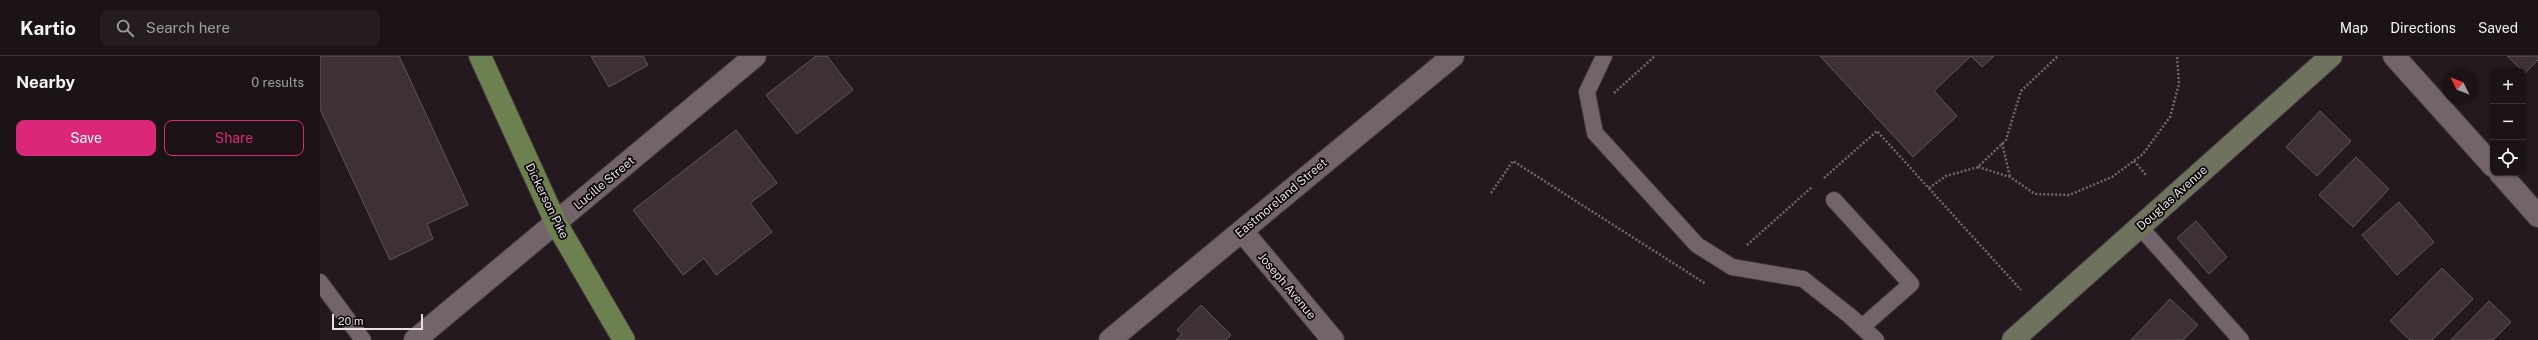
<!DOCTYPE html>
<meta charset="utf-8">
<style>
:root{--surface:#1b1316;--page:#241c1f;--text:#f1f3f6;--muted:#a09ea1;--line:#393235;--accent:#db2777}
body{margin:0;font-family:"Public Sans",sans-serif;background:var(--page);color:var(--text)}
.controls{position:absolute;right:12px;top:12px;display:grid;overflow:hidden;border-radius:8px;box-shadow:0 1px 3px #0004}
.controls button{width:36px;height:36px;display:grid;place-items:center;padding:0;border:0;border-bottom:1px solid var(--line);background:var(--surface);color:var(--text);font:20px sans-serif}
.compass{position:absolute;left:2122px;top:12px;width:36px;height:36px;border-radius:50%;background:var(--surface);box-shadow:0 1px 3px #0004;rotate:312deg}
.scale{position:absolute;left:12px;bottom:10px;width:91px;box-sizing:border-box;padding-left:4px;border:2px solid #e7dfe2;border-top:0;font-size:11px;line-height:14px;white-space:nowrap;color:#e7dfe2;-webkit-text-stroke:3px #0a0608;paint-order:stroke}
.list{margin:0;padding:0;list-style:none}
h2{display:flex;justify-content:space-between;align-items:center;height:52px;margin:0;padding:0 16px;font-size:17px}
h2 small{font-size:13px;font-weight:400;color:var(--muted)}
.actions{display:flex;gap:8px;padding:12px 16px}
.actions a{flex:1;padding:9px 0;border:1px solid var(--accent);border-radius:8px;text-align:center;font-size:14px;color:var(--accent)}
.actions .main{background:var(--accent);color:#fff}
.icon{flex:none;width:22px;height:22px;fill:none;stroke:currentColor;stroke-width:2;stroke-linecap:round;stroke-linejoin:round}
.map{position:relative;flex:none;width:2218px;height:284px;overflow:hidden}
header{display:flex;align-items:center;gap:24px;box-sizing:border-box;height:56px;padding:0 20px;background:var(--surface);border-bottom:1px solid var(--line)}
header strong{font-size:19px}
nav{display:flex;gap:22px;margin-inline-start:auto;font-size:14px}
.search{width:280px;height:36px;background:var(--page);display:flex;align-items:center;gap:10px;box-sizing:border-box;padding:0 14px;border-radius:8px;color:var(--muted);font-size:15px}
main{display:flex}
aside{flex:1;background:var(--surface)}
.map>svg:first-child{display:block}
.building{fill:#3d3036;stroke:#63555b}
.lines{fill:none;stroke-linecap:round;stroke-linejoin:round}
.service-casing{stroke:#3d3438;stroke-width:18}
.minor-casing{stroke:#3d3438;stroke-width:24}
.secondary-casing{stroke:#3d3438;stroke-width:24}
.primary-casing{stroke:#3d3438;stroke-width:24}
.path{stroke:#71686c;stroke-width:2.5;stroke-dasharray:2 2;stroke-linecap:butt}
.service{stroke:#72646a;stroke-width:16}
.minor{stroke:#72646a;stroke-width:22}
.secondary{stroke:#6f725d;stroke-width:22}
.primary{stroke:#6c8050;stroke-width:22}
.labels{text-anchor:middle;stroke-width:3.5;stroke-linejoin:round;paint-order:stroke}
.street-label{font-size:12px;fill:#e7dfe2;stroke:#0a0608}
</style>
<header>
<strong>Kartio</strong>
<div class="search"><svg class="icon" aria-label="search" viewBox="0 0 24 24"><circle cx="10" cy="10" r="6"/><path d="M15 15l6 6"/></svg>Search here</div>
<nav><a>Map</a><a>Directions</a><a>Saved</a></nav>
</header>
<main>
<aside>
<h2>Nearby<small>0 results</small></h2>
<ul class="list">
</ul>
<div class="actions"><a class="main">Save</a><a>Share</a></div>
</aside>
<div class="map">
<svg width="2218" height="284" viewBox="0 0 2218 284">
<rect width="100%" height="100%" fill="#24191e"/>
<g class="building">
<polygon points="0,0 79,0 148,149 107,168 113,183 70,204 0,53"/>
<polygon points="271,0 323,0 328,9 289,31"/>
<polygon points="496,0 507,0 533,34 477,78 446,39"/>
<polygon points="1500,0 1674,0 1662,11 1651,0 1614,35 1637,60 1593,101"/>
<polygon points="2187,0 2218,0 2218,4 2205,17"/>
<polygon points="2000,55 2031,85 1997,120 1966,91"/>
<polygon points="416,74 457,127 430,147 452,176 396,219 384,202 363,219 313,154"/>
<polygon points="2036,101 2069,133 2033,171 1999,139"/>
<polygon points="2079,146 2114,186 2077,219 2042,179"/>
<polygon points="1876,165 1907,201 1889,218 1857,182"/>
<polygon points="2122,212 2153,243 2112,284 2090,284 2070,265"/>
<polygon points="1850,243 1878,269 1863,284 1811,284"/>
<polygon points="2169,245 2191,266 2173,284 2131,284"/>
<polygon points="881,249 911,279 906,284 856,284 862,278 857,274"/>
</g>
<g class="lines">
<g class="service-casing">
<g id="service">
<polyline points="1284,0 1267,36 1275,77 1377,189 1412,211 1483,223 1530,260 1556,284"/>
<polyline points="1514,144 1591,228 1542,271"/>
<polyline points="1820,171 1921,284"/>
<polyline points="0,226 43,284"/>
</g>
</g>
<g class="minor-casing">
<g id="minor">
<polyline points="2074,0 2173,110"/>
<polyline points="2180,117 2218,160"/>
<polyline points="922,175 1013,284"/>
<polyline points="95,284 435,0"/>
<polyline points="790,284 1133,0"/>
</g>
</g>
<g class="secondary-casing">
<polyline id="secondary" points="1693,284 2011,0"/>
</g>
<g class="primary-casing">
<polyline id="primary" points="160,0 236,167 304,284"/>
</g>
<g class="path">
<polyline points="1294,37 1335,0"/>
<polyline points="1682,87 1690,121"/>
<polyline points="1814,105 1827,120"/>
<polyline points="1658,111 1690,121 1715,138 1749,139 1792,121 1823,98 1850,61 1859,28 1857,0"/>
<polyline points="1504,122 1557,75 1701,234"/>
<polyline points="1609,132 1626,120 1658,111 1686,84 1701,35 1738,0"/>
<polyline points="1171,137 1193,105 1386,228"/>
<polyline points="1427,189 1492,131"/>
</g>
<use href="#service" class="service"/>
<use href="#minor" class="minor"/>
<use href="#secondary" class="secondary"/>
<use href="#primary" class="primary"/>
</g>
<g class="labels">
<g class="street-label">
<text transform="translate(284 127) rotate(-40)" y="4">Lucille Street</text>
<text transform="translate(961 142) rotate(-40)" y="4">Eastmoreland Street</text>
<text transform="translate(1852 142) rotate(-42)" y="4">Douglas Avenue</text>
<text transform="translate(227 145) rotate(64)" y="4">Dickerson Pike</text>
<text transform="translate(967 230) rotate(50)" y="4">Joseph Avenue</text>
</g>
</g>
</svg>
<div class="controls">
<button>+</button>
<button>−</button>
<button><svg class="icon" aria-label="locate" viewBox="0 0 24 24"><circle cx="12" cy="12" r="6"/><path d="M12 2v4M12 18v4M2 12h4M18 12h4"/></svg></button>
</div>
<svg class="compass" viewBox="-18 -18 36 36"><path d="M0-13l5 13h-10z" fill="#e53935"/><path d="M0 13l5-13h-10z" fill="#a09ea1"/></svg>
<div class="scale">20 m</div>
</div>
</main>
